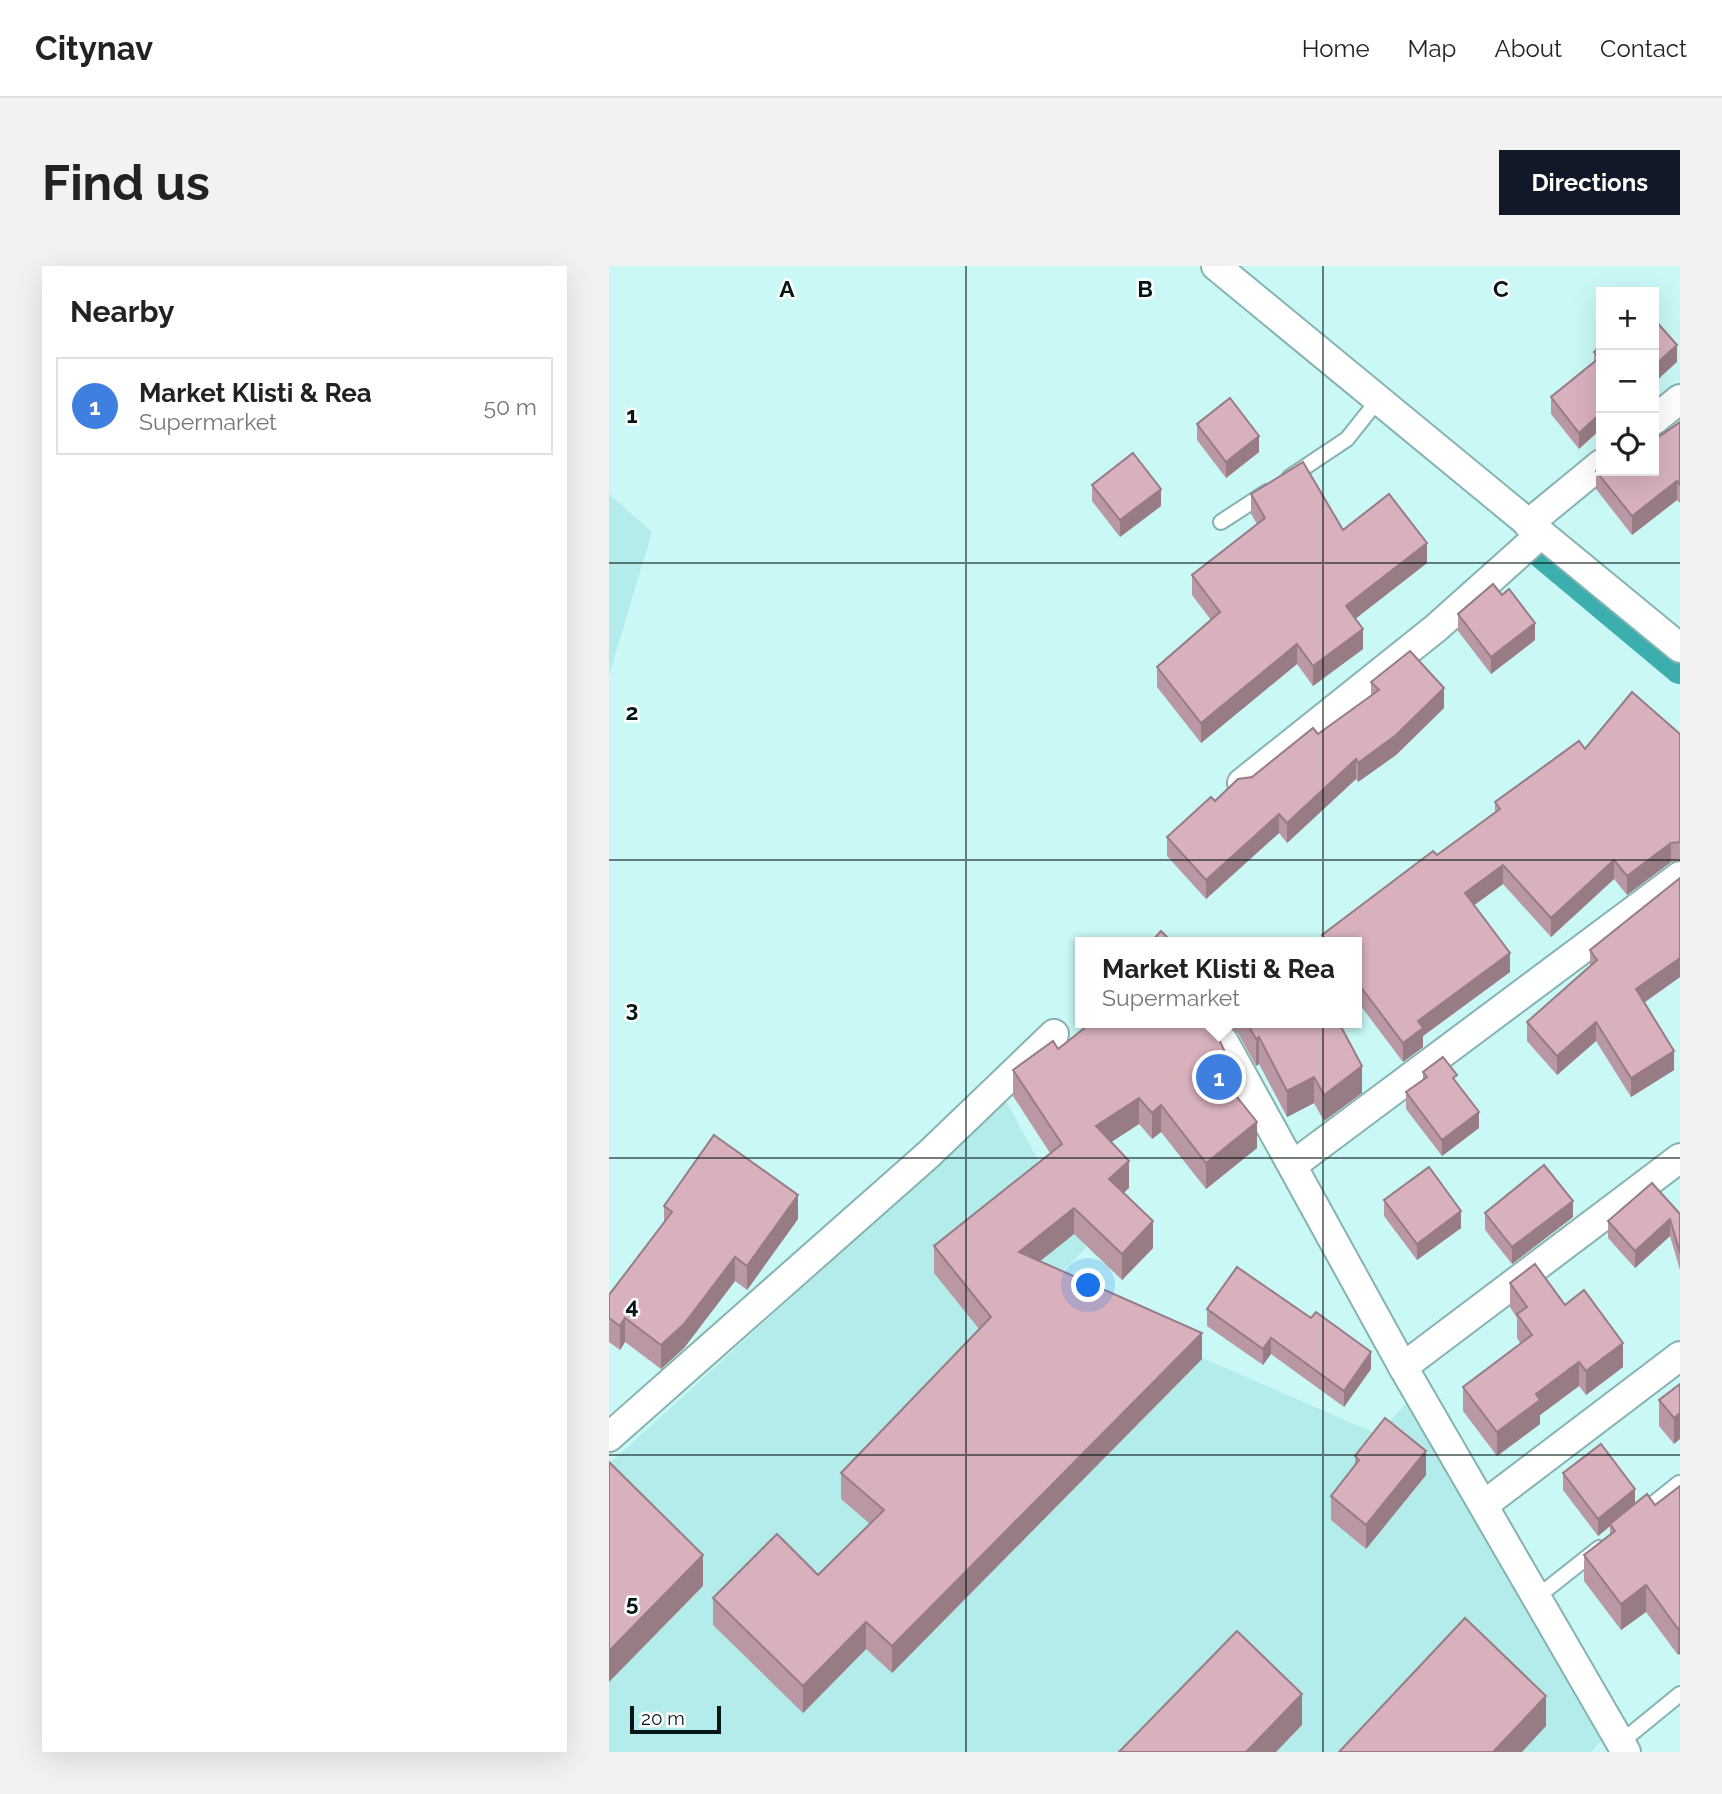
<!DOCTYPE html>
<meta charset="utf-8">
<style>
:root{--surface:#fff;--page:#f2f2f2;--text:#222;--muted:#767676;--line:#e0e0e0;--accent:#111827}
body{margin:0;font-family:Raleway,sans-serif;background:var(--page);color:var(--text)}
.controls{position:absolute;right:21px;top:21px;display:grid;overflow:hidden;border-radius:0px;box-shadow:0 7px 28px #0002}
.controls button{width:63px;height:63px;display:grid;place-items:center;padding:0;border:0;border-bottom:2px solid var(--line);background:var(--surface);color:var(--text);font:35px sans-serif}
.scale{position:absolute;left:21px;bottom:18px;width:91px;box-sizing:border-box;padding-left:7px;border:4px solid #051616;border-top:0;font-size:19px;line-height:24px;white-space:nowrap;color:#051616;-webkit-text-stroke:5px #fff;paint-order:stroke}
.you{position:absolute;left:480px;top:1020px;width:24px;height:24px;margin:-18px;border:5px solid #fff;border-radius:50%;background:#1a73e8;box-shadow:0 0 0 10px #1a73e833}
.badge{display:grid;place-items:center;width:46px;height:46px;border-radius:50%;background:var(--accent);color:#fff;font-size:23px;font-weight:700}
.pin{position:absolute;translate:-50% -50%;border:4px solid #fff;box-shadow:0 2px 7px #0006}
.popup{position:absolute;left:466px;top:671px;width:287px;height:91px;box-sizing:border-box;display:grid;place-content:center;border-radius:0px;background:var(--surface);filter:drop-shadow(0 2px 5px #0005);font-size:23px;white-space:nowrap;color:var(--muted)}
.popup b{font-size:26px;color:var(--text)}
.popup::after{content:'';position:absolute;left:50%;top:100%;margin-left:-14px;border:14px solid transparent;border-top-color:var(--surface)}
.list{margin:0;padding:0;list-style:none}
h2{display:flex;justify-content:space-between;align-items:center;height:91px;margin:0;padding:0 28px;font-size:30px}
h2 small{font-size:23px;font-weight:400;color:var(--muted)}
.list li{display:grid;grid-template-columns:46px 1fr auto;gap:21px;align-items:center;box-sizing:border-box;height:98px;margin:0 14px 14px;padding:0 14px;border:2px solid var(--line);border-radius:0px}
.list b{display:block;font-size:26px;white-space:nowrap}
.list p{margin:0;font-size:23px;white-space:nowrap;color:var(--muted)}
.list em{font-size:23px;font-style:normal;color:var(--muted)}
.icon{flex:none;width:38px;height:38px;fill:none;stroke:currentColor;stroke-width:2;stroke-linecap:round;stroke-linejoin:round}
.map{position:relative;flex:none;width:1071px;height:1486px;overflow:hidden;border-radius:0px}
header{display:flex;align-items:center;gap:42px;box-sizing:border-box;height:98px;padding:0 35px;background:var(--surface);border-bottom:2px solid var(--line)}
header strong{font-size:33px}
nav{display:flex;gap:38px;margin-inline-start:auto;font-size:24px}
.intro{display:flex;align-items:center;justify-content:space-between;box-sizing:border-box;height:168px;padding:0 42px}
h1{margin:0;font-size:49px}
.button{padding:18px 32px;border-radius:0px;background:var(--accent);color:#fff;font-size:24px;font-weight:700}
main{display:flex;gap:42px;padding:0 42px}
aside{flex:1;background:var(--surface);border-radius:0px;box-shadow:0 7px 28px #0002}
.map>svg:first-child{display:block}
.built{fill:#b3eceb}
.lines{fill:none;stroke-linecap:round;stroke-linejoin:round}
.canal{stroke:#3daeae;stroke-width:32}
.service-casing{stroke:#86b3b2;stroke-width:18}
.minor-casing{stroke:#86b3b2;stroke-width:32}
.service{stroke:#fff;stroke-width:14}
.minor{stroke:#fff;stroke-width:28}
.wall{fill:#ba98a3}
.shaded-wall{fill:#977c84}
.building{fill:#d8b1bd;stroke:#977c84;stroke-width:2}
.grid{fill:none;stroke:#051616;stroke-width:2;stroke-opacity:0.55}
.grid-label{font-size:23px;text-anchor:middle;font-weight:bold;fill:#051616;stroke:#fff;stroke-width:5;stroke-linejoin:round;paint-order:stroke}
</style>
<header>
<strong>Citynav</strong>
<nav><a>Home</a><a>Map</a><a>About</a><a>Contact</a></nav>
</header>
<div class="intro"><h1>Find us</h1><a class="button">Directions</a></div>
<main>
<aside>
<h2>Nearby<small></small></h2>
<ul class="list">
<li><span class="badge" style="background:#3f7fe0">1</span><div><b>Market Klisti &amp; Rea</b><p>Supermarket</p></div><em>50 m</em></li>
</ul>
</aside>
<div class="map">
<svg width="1071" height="1486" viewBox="0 0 1071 1486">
<rect width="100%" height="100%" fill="#c9f8f7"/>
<g class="built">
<polygon points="0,228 43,266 0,409"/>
<polygon points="397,835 477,982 435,1023 768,1168 809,1125 1003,1463 982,1486 0,1486 0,1198"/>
</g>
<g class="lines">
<polyline class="canal" points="930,284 1071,402"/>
<g class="service-casing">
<g id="service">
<polyline points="681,211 738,173 769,134"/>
<polyline points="612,256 658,226"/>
<polyline points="1030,1249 1070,1217"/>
<polyline points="928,1331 990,1282"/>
<polyline points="1011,1477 1071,1428"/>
</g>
</g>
<g class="minor-casing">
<g id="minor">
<polyline points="607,0 1071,382"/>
<polyline points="1045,154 1071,133"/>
<polyline points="919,258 992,198"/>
<polyline points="633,517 827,362 932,268"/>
<polyline points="615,776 794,1101 1017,1486"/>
<polyline points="684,899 1071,610"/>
<polyline points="794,1101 1071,892"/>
<polyline points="0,1171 320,888 445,768"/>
<polyline points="876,1238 1071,1090"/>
</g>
</g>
<use href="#service" class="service"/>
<use href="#minor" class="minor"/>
</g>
<g class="wall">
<polygon points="992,79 970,183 942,148 942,131 985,96 985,86"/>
<polygon points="1071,156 1071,237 1068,234 1023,269 987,223 987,205 1045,205"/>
<polygon points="588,158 650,186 617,212 588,174"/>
<polygon points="483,219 552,240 511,271 483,235"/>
<polygon points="642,228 818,297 746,353 754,383 704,420 688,398 592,477 548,421 548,401 602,354 583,329 583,309 648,258 642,248"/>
<polygon points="849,348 926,374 882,408 849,365"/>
<polygon points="762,416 835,442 787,489 749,516 747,513 678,577 670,567 597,633 558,590 558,571 606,535 709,468 762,429"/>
<polygon points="1071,468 1071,595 1062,596 1018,629 1005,613 942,671 894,618 865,639 901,706 814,770 814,781 794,796 748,735 748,676 713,676 713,669 828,589 886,546 886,536 976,483"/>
<polygon points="981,684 1071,711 1035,737 1065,804 1022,831 987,775 948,809 918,775 918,756 981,700"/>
<polygon points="482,757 730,757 753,827 715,855 705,837 678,851 650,798 647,800 629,767 616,759 606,762 605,764 619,818 618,819 648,882 597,923 552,866 543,873 530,858 502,876 520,922 514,927 544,982 513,1014 465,968 431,995 593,1093 283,1407 257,1383 194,1447 104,1359 104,1332 209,1309 261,1258 232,1233 232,1207 370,1063 325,1007 325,980 441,887 404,830 404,804 449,783"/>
<polygon points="814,806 870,862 833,890 797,843 797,826 814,813"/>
<polygon points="775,934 852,962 808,994 775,950"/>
<polygon points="55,940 189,953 138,1024 126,1015 75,1082 52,1103 16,1076 11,1084 0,1076 0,1029 55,956"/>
<polygon points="876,947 964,951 903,998 876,964"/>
<polygon points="1071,948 1071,1004 1061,970 1026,1002 999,972 999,955"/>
<polygon points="901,1017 956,1039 1014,1101 977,1129 970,1120 931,1149 931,1158 888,1190 854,1145 854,1121 912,1078 908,1072 908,1052 901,1041"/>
<polygon points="598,1043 702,1052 762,1103 735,1141 662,1088 654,1099 598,1060"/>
<polygon points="1071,1118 1065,1178 1050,1160 1050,1134"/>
<polygon points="746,1190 817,1209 757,1283 722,1254 722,1230 746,1199"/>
<polygon points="954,1207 1026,1238 1046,1239 1071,1220 1069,1389 1037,1346 1012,1364 975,1315 975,1289 1001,1269 1001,1260 989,1270 954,1224"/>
</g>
<g class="shaded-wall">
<polygon points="1068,79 1068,96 1045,117 1045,100"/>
<polygon points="992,147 992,163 970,183 970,167"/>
<polygon points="650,170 650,186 617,212 617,196"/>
<polygon points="1068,215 1068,234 1023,269 1023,250"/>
<polygon points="552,223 552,240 511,271 511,254"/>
<polygon points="818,277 818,297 737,360 737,340"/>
<polygon points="926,357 926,374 882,408 882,391"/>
<polygon points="754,363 754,383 704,420 704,400"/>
<polygon points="688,378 688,398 592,477 592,457"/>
<polygon points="835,422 835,442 787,489 749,516 749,497"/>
<polygon points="747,493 747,513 678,577 678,557"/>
<polygon points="670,548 670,567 597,633 597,614"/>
<polygon points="1062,577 1062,596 1018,629 1018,610"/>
<polygon points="1005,594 1005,613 942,671 942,652"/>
<polygon points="894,599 894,618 856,646 856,627"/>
<polygon points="901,687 901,706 814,770 814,781 794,796 794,777 809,755"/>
<polygon points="1071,692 1071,711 1027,742 1027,723"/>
<polygon points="987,756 987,775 948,809 948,790"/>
<polygon points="598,757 616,757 616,759 606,762 598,776"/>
<polygon points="650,771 650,798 647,800 647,773"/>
<polygon points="1065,785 1065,804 1022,831 1022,812"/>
<polygon points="619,792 619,818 604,827 604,801"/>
<polygon points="753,800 753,827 715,855 715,829"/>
<polygon points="705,811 705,837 678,851 678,825"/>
<polygon points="530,832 530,858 487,886 487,860"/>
<polygon points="552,839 552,866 543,873 543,847"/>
<polygon points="870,846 870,862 833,890 833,874"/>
<polygon points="648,856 648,882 597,923 597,897"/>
<polygon points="520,895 520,922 500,940 500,913"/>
<polygon points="189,929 189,953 138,1024 138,1000"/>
<polygon points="964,935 964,951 903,998 903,981"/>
<polygon points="465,942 465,968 410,1012 410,986"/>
<polygon points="852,945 852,962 808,994 808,978"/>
<polygon points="1061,953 1061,970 1026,1002 1026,985"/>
<polygon points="544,955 544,982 513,1014 513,988"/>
<polygon points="126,991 126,1015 75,1082 52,1103 52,1079"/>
<polygon points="16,1052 16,1076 11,1084 11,1060"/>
<polygon points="593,1067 593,1093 283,1407 283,1380"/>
<polygon points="662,1072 662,1088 654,1099 654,1083"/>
<polygon points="1014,1077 1014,1101 977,1129 977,1105"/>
<polygon points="762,1086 762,1103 735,1141 735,1125"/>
<polygon points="970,1096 970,1120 931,1149 931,1158 888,1190 888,1166 927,1128"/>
<polygon points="1071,1147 1071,1173 1065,1178 1065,1152"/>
<polygon points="817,1185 817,1209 757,1283 757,1259"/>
<polygon points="1026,1223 1026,1240 989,1270 989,1253"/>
<polygon points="94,1289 94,1320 0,1416 0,1385"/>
<polygon points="1037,1319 1037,1346 1012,1364 1012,1338"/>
<polygon points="257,1356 257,1383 194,1447 194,1420"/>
<polygon points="1071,1361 1071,1388 1069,1389 1069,1363"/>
<polygon points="693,1428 693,1459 667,1486 637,1486"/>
<polygon points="937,1430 937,1460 913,1486 884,1486"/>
</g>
<g class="building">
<polygon points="1045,53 1068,79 1045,100"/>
<polygon points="992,79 992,147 970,167 942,131 990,92 985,86"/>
<polygon points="621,132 650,170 617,196 588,158"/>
<polygon points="1071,156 1071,219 1068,215 1023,250 987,205 992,200 992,205 1045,205 1045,174"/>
<polygon points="524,187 552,223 511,254 483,219"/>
<polygon points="694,196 734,264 780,228 818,277 737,340 754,363 704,400 688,378 592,457 548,401 611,346 583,309 656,252 642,228"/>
<polygon points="884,318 893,329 900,323 926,357 882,391 849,348"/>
<polygon points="801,385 835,422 787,469 749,497 747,493 678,557 670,548 597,614 558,571 602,531 606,535 629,513 643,511 704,462 709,468 770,424 762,416"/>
<polygon points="1023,426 1071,468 1071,576 1062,577 1018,610 1005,594 942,652 894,599 856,627 901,687 809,755 814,762 794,777 748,716 748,676 718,676 713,669 824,585 828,589 891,543 886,536 970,475 976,483"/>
<polygon points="1071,612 1071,692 1027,723 1065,785 1022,812 987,756 948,790 918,756 988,694 981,684"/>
<polygon points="552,665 563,676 542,676"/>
<polygon points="482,757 602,757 619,792 604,801 648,856 597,897 552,839 543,847 530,832 487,860 520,895 500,913 544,955 513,988 465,942 410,986 593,1067 283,1380 257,1356 194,1420 104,1332 168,1268 209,1309 275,1244 232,1207 382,1051 325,980 453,878 404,804 444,775 449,783"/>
<polygon points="638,757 730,757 753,800 715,829 705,811 678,825 650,771 647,773"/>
<polygon points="834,791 848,809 844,812 870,846 833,874 797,826 818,811 814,806"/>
<polygon points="105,869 189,929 138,1000 126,991 75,1058 52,1079 16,1052 11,1060 0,1052 0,1029 63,946 55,940"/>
<polygon points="935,899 964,935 903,981 876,947"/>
<polygon points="820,901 852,945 808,978 775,934"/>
<polygon points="1043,917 1071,948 1071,987 1061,953 1026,985 999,955"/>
<polygon points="926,998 956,1039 975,1024 1014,1077 977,1105 970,1096 927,1128 931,1134 888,1166 854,1121 923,1069 908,1048 918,1041 901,1017"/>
<polygon points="628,1001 702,1052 707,1046 762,1086 735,1125 662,1072 654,1083 598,1043"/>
<polygon points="1071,1118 1071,1147 1065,1152 1050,1134"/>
<polygon points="776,1152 817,1185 757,1259 722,1230 750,1194 746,1190"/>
<polygon points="992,1178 1026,1223 989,1253 954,1207"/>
<polygon points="0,1196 94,1289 0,1385"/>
<polygon points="1071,1220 1071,1361 1069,1363 1037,1319 1012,1338 975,1289 1006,1265 1001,1258 1038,1228 1046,1239"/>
<polygon points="856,1352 937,1430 884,1486 730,1486"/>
<polygon points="628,1365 693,1428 637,1486 510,1486"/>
</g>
<path class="grid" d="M 357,0 L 357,1486M 714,0 L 714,1486M 0,297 L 1071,297M 0,594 L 1071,594M 0,892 L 1071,892M 0,1189 L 1071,1189"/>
<g class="grid-label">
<text x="178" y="31">A</text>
<text x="536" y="31">B</text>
<text x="892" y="31">C</text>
<text x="23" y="157">1</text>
<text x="23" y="454">2</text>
<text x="23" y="751">3</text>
<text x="23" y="1048">4</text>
<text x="23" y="1345">5</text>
</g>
</svg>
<div class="controls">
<button>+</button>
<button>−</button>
<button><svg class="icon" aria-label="locate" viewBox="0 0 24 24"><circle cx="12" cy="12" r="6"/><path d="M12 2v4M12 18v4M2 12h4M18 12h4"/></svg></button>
</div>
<div class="scale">20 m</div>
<div class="you"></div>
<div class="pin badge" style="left:610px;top:811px;background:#3f7fe0">1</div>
<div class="popup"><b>Market Klisti &amp; Rea</b>Supermarket</div>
</div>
</main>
